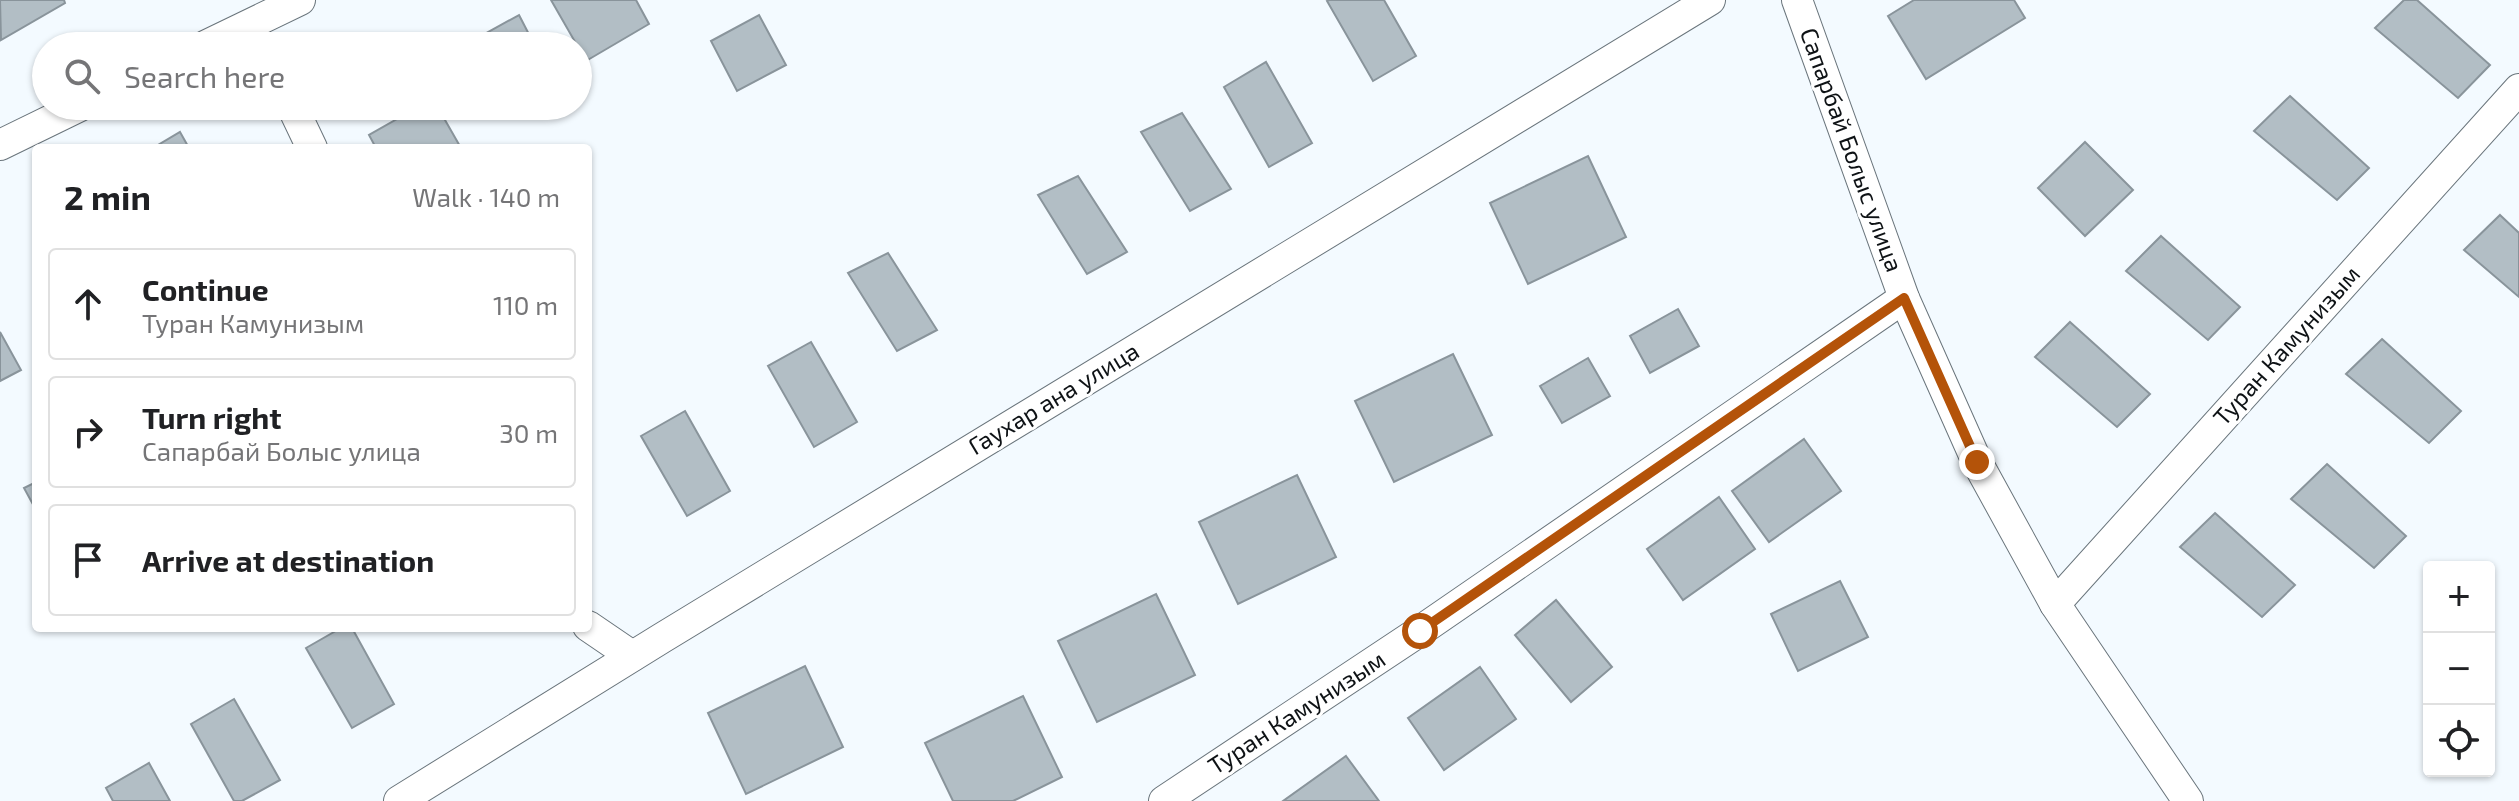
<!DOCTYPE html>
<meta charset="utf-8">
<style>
:root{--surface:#fff;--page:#f6f6f6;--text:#202124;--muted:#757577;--line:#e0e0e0}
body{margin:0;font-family:"Exo 2",sans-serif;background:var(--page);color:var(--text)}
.controls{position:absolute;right:24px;bottom:24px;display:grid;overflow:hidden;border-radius:8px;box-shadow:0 2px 6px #0004}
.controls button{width:72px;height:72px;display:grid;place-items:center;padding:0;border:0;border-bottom:2px solid var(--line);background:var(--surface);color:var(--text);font:40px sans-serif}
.stop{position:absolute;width:24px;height:24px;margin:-18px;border:6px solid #b45309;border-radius:50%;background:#fff}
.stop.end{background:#b45309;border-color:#fff;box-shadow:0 2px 8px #0008}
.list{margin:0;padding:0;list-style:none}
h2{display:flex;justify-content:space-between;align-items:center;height:104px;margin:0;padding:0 32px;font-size:34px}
h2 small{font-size:26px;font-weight:400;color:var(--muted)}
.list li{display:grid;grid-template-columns:52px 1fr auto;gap:24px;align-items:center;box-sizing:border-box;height:112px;margin:0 16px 16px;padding:0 16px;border:2px solid var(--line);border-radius:8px}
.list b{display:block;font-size:30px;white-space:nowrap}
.list p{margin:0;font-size:26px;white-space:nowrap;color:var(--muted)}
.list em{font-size:26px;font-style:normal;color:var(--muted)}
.icon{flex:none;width:44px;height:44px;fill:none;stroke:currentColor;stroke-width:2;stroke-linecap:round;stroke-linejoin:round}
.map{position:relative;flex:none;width:2519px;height:801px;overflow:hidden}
.search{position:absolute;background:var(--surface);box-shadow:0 2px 6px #0004;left:32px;top:32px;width:560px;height:88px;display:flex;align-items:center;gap:20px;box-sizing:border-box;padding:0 28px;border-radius:44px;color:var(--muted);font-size:30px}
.panel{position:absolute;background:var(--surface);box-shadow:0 2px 6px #0004;left:32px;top:144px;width:560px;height:488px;border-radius:8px}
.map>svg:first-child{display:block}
.building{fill:#b2bec5;stroke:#89949b;stroke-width:2}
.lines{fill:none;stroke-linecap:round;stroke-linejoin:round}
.street-casing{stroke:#6a757c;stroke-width:32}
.street{stroke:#fff;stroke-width:30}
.route{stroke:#b45309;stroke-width:10}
.labels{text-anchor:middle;stroke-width:6;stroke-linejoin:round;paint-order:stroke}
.street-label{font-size:24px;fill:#0e1215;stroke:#fff}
</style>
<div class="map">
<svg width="2519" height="801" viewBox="0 0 2519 801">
<rect width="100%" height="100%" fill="#f3faff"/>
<g class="building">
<polygon points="0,0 64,0 65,3 1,40"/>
<polygon points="551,0 636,0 649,24 586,61"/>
<polygon points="1329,0 1384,0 1416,56 1373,81 1327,1"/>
<polygon points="1914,0 2014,0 2025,18 1926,79 1888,16"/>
<polygon points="2404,0 2417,0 2490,65 2458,98 2375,28"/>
<polygon points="519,15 535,46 473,46 470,42"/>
<polygon points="759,15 786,65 737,91 711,41"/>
<polygon points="1266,62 1312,143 1269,167 1224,87"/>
<polygon points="2290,96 2369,168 2337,200 2254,131"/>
<polygon points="420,106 437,106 461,148 376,148 369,135"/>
<polygon points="1182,113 1231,189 1190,211 1141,132"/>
<polygon points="180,132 189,148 153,148"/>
<polygon points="2085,142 2133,190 2085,236 2038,188"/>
<polygon points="1588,156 1626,237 1528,284 1490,203"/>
<polygon points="1078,176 1127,252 1087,274 1038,195"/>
<polygon points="2500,215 2519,233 2519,297 2464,250"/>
<polygon points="2161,236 2240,307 2208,340 2126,271"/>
<polygon points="888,253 937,330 897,351 848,273"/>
<polygon points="1678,309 1699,346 1650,373 1630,336"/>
<polygon points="2070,322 2150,394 2117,427 2035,357"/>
<polygon points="0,332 21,370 0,381"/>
<polygon points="2382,339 2461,411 2429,443 2346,374"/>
<polygon points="811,342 857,422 814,447 768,366"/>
<polygon points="1453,354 1492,435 1394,482 1355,401"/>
<polygon points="1588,358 1610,396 1562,423 1540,386"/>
<polygon points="685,411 730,491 687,516 641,436"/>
<polygon points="1804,439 1841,491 1769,542 1732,491"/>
<polygon points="2327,464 2406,536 2374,568 2291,499"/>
<polygon points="1297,475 1336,557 1238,604 1199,522"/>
<polygon points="36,482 36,510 24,488"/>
<polygon points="1719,497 1755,549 1683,600 1647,549"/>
<polygon points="2215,513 2295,585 2262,617 2180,547"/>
<polygon points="1840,581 1868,637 1798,671 1771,614"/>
<polygon points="1156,594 1195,675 1097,722 1058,641"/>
<polygon points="1556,600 1612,667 1571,702 1515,635"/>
<polygon points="341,628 352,628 394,704 352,728 306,648"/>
<polygon points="805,666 843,747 746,794 708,713"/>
<polygon points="1480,667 1516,719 1444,770 1408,718"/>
<polygon points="1023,696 1062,777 1013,801 953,801 925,743"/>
<polygon points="234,699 280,780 242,801 234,801 191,724"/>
<polygon points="1346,756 1379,801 1283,801"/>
<polygon points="149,763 170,801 113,801 106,788"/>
</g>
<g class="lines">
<g class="street-casing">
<g id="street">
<polyline points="1797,0 1904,298 1977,462 2055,604 2188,801"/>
<polyline points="205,46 300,0"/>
<polyline points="292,106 312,148"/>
<polyline points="0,145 80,106"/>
<polyline points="2055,604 2519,89"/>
<polyline points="588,626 632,656"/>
<polyline points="399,801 662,638 1710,0"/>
<polyline points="1164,801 1420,631 1904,298"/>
</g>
</g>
<use href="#street" class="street"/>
</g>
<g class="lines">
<polyline class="route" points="1420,631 1904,298 1977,462"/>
</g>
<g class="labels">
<g class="street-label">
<text transform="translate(1851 150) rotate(70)" y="8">Сапарбай Болыс улица</text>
<text transform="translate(2287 346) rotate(-48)" y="8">Туран Камунизым</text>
<text transform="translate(1054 399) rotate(-31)" y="8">Гаухар ана улица</text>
<text transform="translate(1297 713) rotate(-33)" y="8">Туран Камунизым</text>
</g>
</g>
</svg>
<div class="controls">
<button>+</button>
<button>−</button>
<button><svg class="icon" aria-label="locate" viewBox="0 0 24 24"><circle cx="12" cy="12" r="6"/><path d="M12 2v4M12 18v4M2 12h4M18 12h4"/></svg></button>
</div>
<div class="stop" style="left:1420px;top:631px"></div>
<div class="stop end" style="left:1977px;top:462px"></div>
<div class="search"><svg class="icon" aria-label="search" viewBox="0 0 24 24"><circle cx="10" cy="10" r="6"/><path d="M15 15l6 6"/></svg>Search here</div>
<section class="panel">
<h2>2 min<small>Walk · 140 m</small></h2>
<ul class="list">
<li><svg class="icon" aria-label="ahead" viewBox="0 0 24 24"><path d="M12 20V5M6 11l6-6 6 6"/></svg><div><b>Continue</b><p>Туран Камунизым</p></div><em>110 m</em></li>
<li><svg class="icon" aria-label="right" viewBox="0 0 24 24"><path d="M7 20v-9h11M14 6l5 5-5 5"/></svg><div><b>Turn right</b><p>Сапарбай Болыс улица</p></div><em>30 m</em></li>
<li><svg class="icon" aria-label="arrive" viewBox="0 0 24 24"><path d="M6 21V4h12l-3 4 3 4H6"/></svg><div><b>Arrive at destination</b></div></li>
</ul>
</section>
</div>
